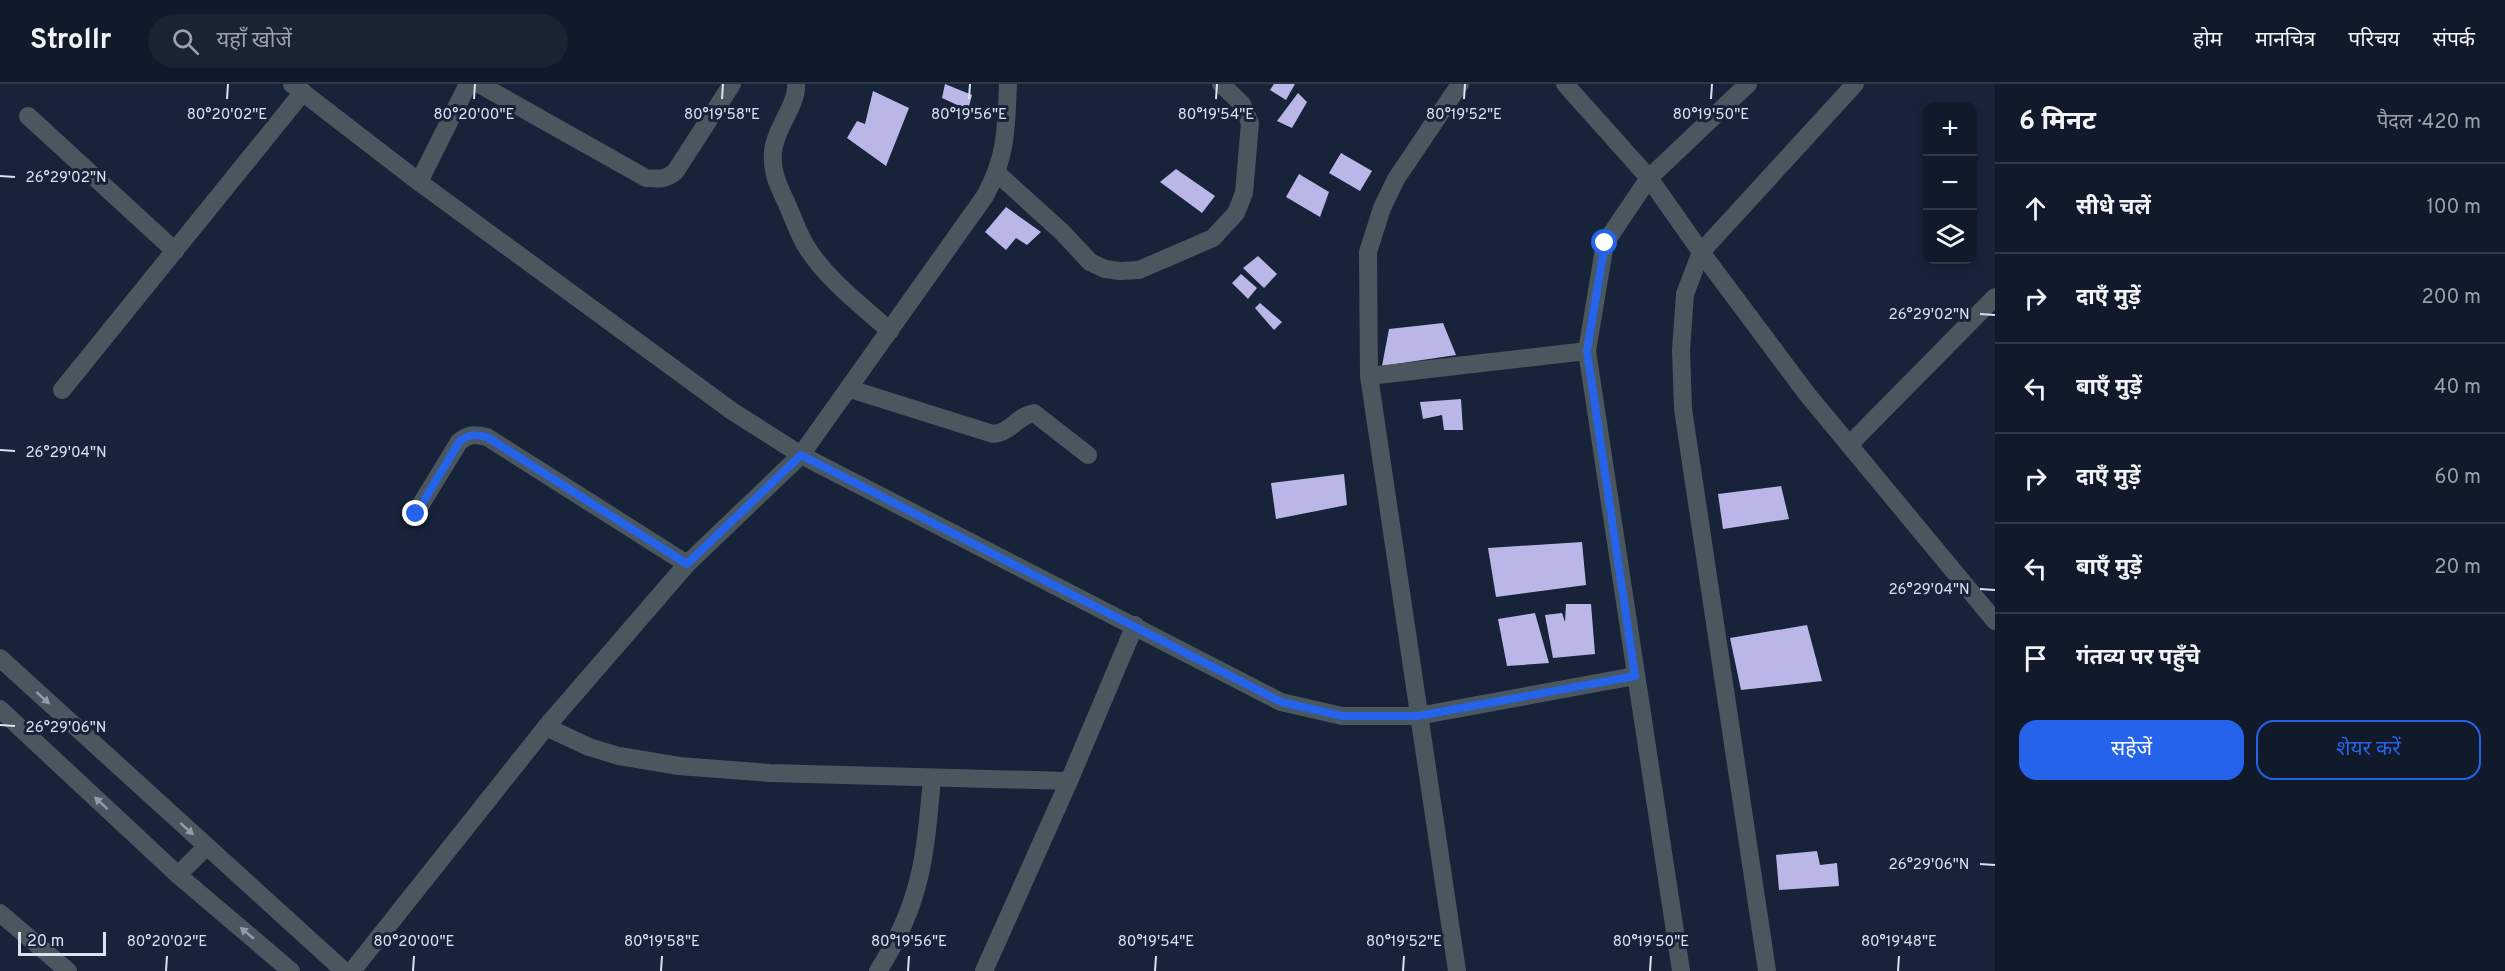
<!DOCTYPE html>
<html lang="hi">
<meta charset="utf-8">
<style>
:root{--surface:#111a2a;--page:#1a2332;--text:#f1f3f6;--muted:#9ca1a8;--line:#303847;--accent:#2563eb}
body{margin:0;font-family:Overpass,"Noto Sans Devanagari",sans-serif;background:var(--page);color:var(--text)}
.controls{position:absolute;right:18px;top:18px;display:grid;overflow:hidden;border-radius:12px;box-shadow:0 3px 9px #0003}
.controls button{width:54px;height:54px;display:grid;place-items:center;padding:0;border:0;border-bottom:2px solid var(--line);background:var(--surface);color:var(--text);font:30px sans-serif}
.scale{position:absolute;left:18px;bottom:15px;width:88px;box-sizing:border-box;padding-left:6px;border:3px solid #dae2f0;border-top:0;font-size:16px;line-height:21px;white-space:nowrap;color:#dae2f0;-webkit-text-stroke:4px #172338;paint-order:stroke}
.stop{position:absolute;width:18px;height:18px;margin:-14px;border:4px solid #2563eb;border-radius:50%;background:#fff}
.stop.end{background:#2563eb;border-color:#fff;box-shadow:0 2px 6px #0008}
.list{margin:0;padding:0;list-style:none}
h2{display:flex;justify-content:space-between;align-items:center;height:78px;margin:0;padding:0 24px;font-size:26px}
h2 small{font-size:20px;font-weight:400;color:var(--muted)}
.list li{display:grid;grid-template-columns:39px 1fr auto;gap:18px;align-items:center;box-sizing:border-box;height:90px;padding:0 24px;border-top:2px solid var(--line)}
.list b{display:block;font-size:22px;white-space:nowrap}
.list em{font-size:20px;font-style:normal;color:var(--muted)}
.actions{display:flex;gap:12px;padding:18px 24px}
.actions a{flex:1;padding:14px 0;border:2px solid var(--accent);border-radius:18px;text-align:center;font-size:21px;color:var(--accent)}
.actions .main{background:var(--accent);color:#fff}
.icon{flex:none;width:33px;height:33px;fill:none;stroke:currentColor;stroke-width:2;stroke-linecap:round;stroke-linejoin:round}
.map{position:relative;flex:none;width:1995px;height:887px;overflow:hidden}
header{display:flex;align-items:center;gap:36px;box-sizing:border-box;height:84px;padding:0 30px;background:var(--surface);border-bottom:2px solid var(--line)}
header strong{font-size:28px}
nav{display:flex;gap:33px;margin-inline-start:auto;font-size:21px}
.search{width:420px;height:54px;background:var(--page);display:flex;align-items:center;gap:15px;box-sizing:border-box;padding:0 21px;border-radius:33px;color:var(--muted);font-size:22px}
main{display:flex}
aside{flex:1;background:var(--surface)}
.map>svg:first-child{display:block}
.building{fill:#bab7e8}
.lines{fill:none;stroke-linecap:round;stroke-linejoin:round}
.minor{stroke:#4b575f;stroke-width:18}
.oneway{fill:#929ca8}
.route{stroke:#2563eb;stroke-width:8}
.ticks{fill:none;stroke:#dae2f0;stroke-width:2}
.ticks-label{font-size:15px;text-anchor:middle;fill:#dae2f0;stroke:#172338;stroke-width:6;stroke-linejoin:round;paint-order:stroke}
</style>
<header>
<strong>Strollr</strong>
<div class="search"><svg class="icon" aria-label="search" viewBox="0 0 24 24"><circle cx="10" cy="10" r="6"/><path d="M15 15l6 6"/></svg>यहाँ खोजें</div>
<nav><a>होम</a><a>मानचित्र</a><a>परिचय</a><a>संपर्क</a></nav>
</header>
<main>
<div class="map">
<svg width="1995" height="887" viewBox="0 0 1995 887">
<rect width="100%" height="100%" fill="#172338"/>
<g class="building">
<polygon points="945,0 972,11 968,26 942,14"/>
<polygon points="1274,0 1295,0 1286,16 1270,6"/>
<polygon points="873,7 909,24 886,82 847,54 857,37 865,40"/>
<polygon points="1298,9 1307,18 1292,44 1277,37"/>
<polygon points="1341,69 1372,87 1360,107 1329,89"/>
<polygon points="1176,85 1215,112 1202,129 1160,98"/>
<polygon points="1299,90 1329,108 1320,133 1286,113"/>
<polygon points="1006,123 1041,148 1027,161 1016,154 1006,166 985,148"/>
<polygon points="1258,172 1277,190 1264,204 1243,184"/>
<polygon points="1241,190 1257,204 1248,215 1232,199"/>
<polygon points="1260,219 1282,238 1274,246 1255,224"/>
<polygon points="1443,239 1456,271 1382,282 1389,245"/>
<polygon points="1461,315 1463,346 1444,346 1442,331 1423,335 1420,318"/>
<polygon points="1344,390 1347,421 1276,435 1271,399"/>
<polygon points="1781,402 1789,435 1723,445 1718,410"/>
<polygon points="1582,458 1586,501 1496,513 1488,464"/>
<polygon points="1566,520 1591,520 1595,570 1553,574 1545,531 1562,529 1565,538"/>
<polygon points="1535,529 1549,579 1507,582 1498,535"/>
<polygon points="1807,541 1822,597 1741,606 1730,554"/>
<polygon points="1817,767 1820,781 1837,779 1839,802 1779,806 1776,771"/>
</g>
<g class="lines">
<g class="minor">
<polyline points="292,0 419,98 732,327 801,371 1281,618 1342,632 1418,632 1635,592"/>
<path d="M 479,0 L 646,94 C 658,95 665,96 675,88 L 732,0"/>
<path d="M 796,0 C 798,20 775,44 773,68 C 771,88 779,103 787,120 C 793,134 798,149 806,162 C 827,196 860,220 890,247"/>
<polyline points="1565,0 1649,94 1701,168 1807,310 1995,537"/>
<polyline points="28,32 175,167"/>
<polyline points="998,90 1062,148 1090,178 1105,185 1120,187 1139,186 1213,154 1236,129 1244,109 1250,39 1242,20 1221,0"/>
<polyline points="419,98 468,0"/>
<polyline points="1369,292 1587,267"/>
<path d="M 850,305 L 993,350 C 1012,348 1017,332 1034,329 L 1088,371"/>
<polyline points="62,306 303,8"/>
<polyline points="1850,360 1995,213"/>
<path d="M 415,430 L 459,358 C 468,350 475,350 487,353 L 687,480"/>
<polyline points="0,574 344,887"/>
<polyline points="0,625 178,791 291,887"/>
<polyline points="546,643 589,663 619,672 679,682 770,689 1069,697"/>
<polyline points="178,791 206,763"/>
<polyline points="0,829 68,887"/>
<path d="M 352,887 L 546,643 L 687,480 L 801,371 L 985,112 C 1007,72 1006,44 1008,0"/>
<path d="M 878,887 C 922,818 925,773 932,694"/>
<polyline points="984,887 1069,697 1135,541"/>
<polyline points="1457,887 1369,292 1368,168 1382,124 1396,95 1460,0"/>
<polyline points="1681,887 1587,267 1605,159 1649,94 1748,0"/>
<polyline points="1767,887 1683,325 1681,266 1685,210 1701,168 1855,0"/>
</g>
</g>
<defs><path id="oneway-solid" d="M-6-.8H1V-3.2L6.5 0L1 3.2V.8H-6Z" transform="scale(1.5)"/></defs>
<g class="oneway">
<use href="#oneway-solid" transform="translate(43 614) rotate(42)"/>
<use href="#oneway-solid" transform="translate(101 719) rotate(-137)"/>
<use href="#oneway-solid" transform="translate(187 745) rotate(42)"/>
<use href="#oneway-solid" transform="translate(247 849) rotate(-140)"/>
</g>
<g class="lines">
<path class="route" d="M 416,430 L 459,358 C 468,350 475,350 487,353 L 687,480 L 801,371 L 1281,618 L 1342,632 L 1418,632 L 1635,592 L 1587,267 L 1605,159"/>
</g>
<path class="ticks" d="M 227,15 L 228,0M 474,15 L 475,0M 722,15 L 723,0M 969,15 L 970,0M 1216,15 L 1217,0M 1464,15 L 1465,0M 1711,15 L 1712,0M 0,92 L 15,93M 1980,230 L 1995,231M 0,366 L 15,367M 1980,505 L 1995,506M 0,641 L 15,642M 1980,780 L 1995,781M 166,887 L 167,872M 413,887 L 414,872M 661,887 L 662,872M 908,887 L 909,872M 1155,887 L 1156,872M 1403,887 L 1404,872M 1650,887 L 1651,872M 1898,887 L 1899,872"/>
<g class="ticks-label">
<text x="227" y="35">80°20'02"E</text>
<text x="474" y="35">80°20'00"E</text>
<text x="722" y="35">80°19'58"E</text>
<text x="969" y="35">80°19'56"E</text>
<text x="1216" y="35">80°19'54"E</text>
<text x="1464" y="35">80°19'52"E</text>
<text x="1711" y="35">80°19'50"E</text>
<text x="66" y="98">26°29'02"N</text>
<text x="1929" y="235">26°29'02"N</text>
<text x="66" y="373">26°29'04"N</text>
<text x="1929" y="510">26°29'04"N</text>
<text x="66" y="648">26°29'06"N</text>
<text x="1929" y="785">26°29'06"N</text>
<text x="167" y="862">80°20'02"E</text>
<text x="414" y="862">80°20'00"E</text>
<text x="662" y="862">80°19'58"E</text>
<text x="909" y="862">80°19'56"E</text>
<text x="1156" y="862">80°19'54"E</text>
<text x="1404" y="862">80°19'52"E</text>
<text x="1651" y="862">80°19'50"E</text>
<text x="1899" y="862">80°19'48"E</text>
</g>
</svg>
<div class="controls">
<button>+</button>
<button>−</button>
<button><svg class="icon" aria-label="layers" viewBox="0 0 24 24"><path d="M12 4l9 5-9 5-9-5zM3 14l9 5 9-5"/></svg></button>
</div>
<div class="scale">20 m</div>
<div class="stop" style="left:1605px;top:159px"></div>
<div class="stop end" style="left:416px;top:430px"></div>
</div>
<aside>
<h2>6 मिनट<small>पैदल · 420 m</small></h2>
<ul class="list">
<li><svg class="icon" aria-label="ahead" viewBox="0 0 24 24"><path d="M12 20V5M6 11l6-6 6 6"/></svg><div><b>सीधे चलें</b></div><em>100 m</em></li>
<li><svg class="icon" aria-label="right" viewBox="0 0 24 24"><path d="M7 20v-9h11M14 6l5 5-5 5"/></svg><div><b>दाएँ मुड़ें</b></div><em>200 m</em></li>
<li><svg class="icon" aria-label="left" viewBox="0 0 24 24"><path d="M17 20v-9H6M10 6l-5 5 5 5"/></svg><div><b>बाएँ मुड़ें</b></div><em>40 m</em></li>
<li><svg class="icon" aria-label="right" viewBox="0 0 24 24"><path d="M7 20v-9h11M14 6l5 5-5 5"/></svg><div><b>दाएँ मुड़ें</b></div><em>60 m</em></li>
<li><svg class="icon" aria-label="left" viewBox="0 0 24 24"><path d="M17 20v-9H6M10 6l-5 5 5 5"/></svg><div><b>बाएँ मुड़ें</b></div><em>20 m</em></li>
<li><svg class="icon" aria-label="arrive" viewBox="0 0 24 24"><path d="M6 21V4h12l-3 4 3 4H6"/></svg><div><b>गंतव्य पर पहुँचे</b></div></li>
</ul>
<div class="actions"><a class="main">सहेजें</a><a>शेयर करें</a></div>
</aside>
</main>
